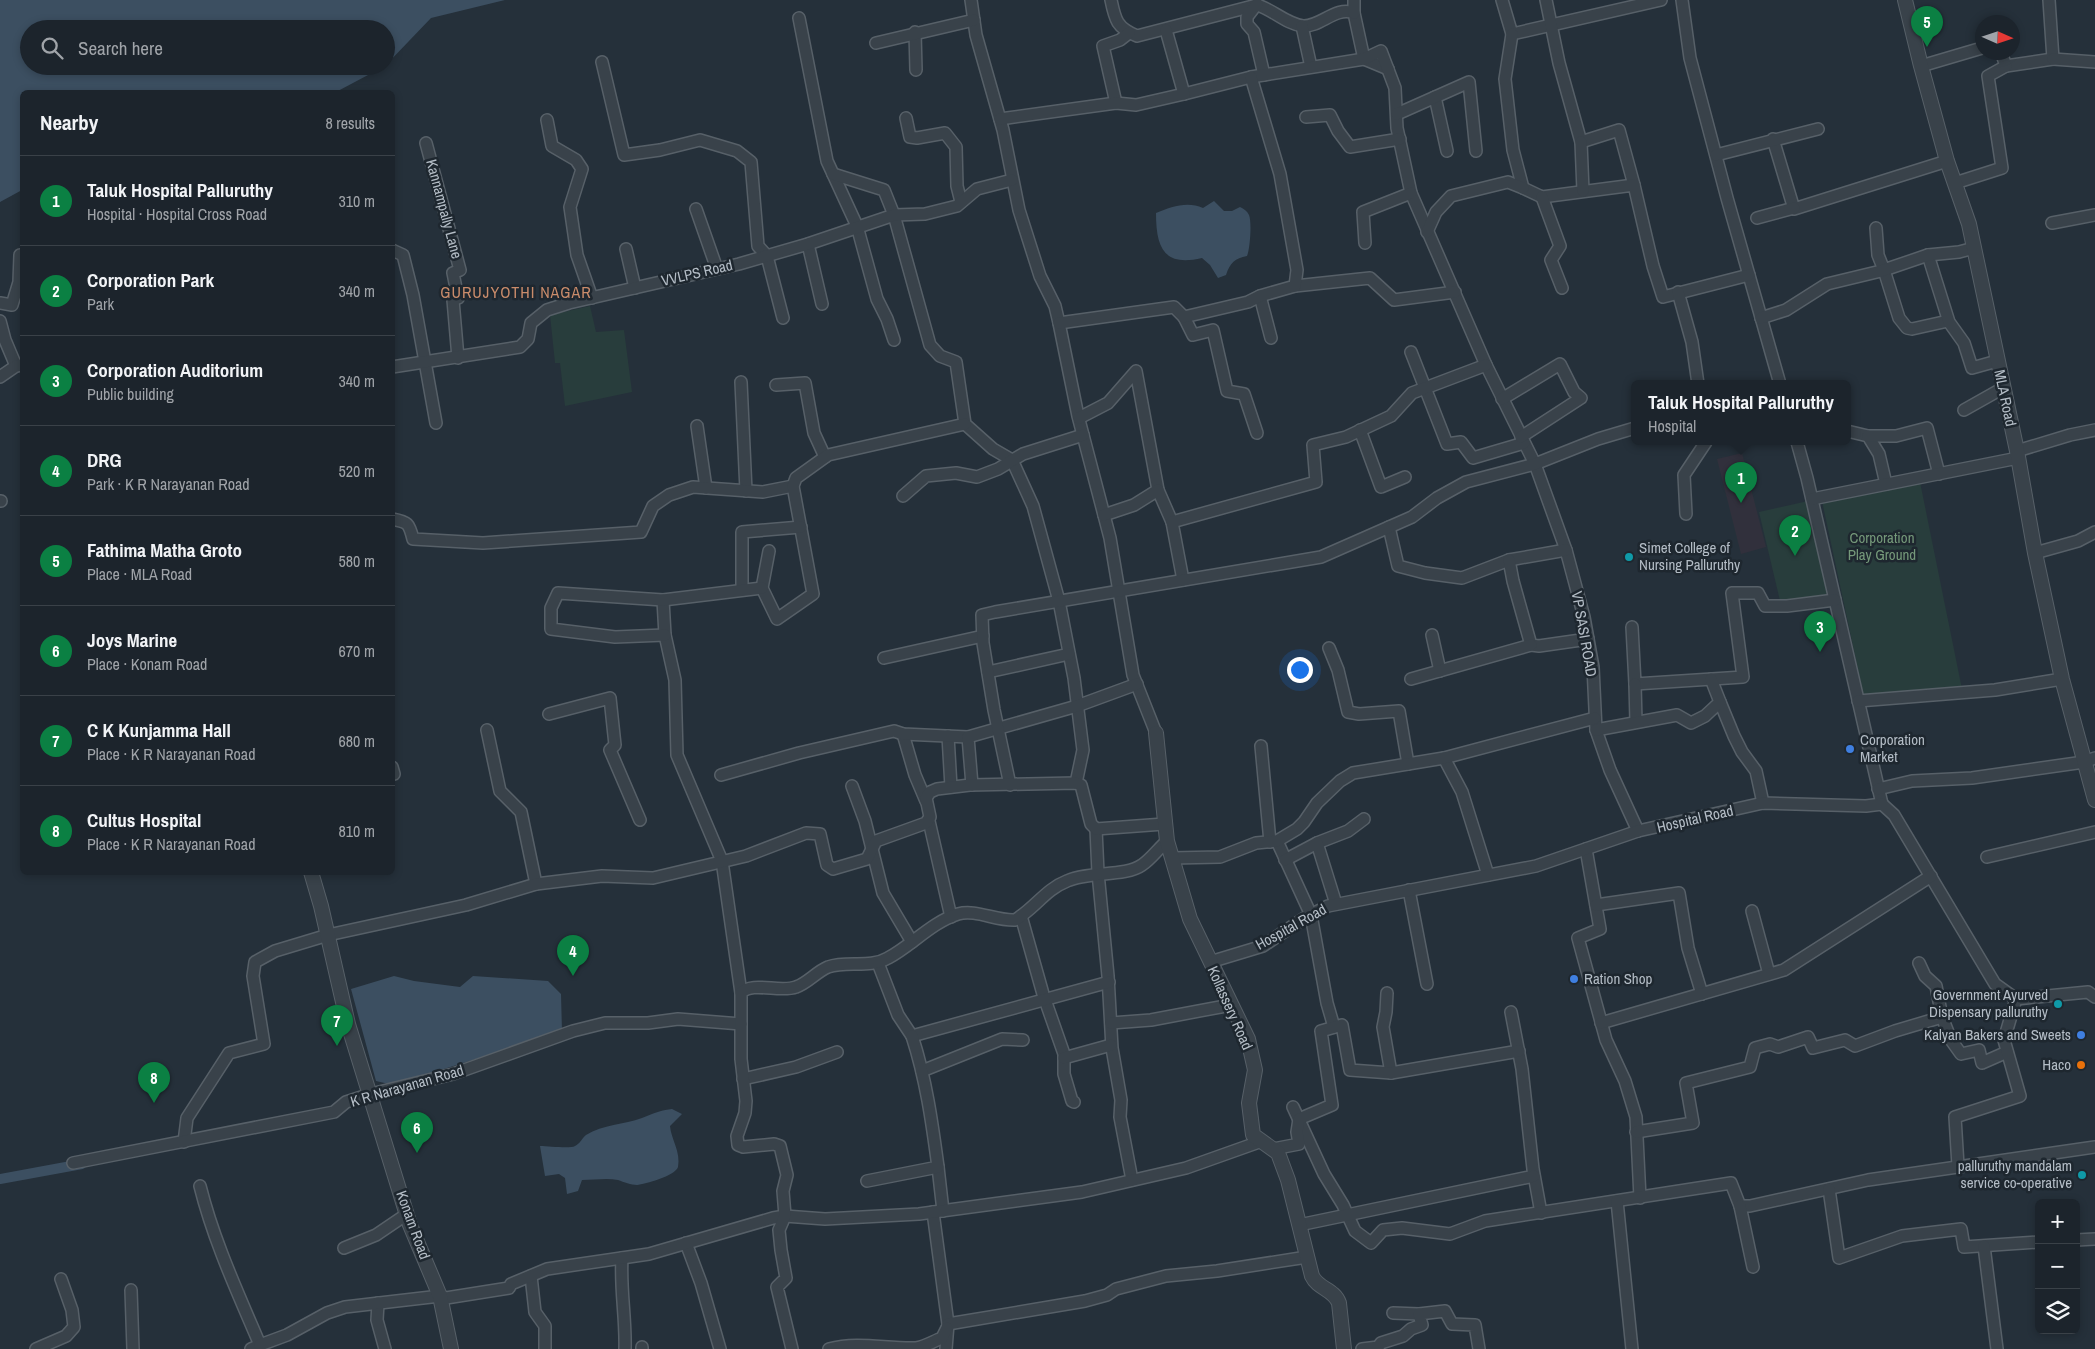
<!DOCTYPE html>
<meta charset="utf-8">
<style>
:root{--surface:#1c242c;--page:#293038;--text:#f1f3f6;--muted:#a0a4a9;--line:#3a4148;--accent:#0b8043}
body{margin:0;font-family:"Archivo Narrow",sans-serif;background:var(--page);color:var(--text)}
.controls{position:absolute;right:15px;bottom:15px;display:grid;overflow:hidden;border-radius:8px;box-shadow:0 2px 8px #0003}
.controls button{width:45px;height:45px;display:grid;place-items:center;padding:0;border:0;border-bottom:1px solid var(--line);background:var(--surface);color:var(--text);font:25px sans-serif}
.compass{position:absolute;left:1975px;top:15px;width:45px;height:45px;border-radius:50%;background:var(--surface);box-shadow:0 2px 8px #0003;rotate:93deg}
.you{position:absolute;left:1299px;top:669px;width:18px;height:18px;margin:-12px;border:4px solid #fff;border-radius:50%;background:#1a73e8;box-shadow:0 0 0 8px #1a73e833}
.badge{display:grid;place-items:center;width:32px;height:32px;border-radius:50%;background:var(--accent);color:#fff;font-size:16px;font-weight:700}
.pin{position:absolute;translate:-50% -41px;filter:drop-shadow(0 1px 2px #0008)}
.pin::after{content:'';position:absolute;top:26px;width:18px;height:15px;background:inherit;clip-path:polygon(0 0,100% 0,50% 100%)}
.popup{position:absolute;left:1631px;top:380px;width:220px;height:65px;box-sizing:border-box;display:grid;place-content:center;border-radius:8px;background:var(--surface);filter:drop-shadow(0 1px 4px #0005);font-size:16px;white-space:nowrap;color:var(--muted)}
.popup b{font-size:19px;color:var(--text)}
.popup::after{content:'';position:absolute;left:50%;top:100%;margin-left:-10px;border:10px solid transparent;border-top-color:var(--surface)}
.list{margin:0;padding:0;list-style:none}
h2{display:flex;justify-content:space-between;align-items:center;height:65px;margin:0;padding:0 20px;font-size:21px}
h2 small{font-size:16px;font-weight:400;color:var(--muted)}
.list li{display:grid;grid-template-columns:32px 1fr auto;gap:15px;align-items:center;box-sizing:border-box;height:90px;padding:0 20px;border-top:1px solid var(--line)}
.list b{display:block;font-size:19px;white-space:nowrap}
.list p{margin:0;font-size:16px;white-space:nowrap;color:var(--muted)}
.list em{font-size:16px;font-style:normal;color:var(--muted)}
.icon{flex:none;width:28px;height:28px;fill:none;stroke:currentColor;stroke-width:2;stroke-linecap:round;stroke-linejoin:round}
.map{position:relative;flex:none;width:2095px;height:1349px;overflow:hidden}
.search{position:absolute;background:var(--surface);box-shadow:0 2px 8px #0003;left:20px;top:20px;width:375px;height:55px;display:flex;align-items:center;gap:12px;box-sizing:border-box;padding:0 18px;border-radius:28px;color:var(--muted);font-size:19px}
.panel{position:absolute;background:var(--surface);box-shadow:0 2px 8px #0003;left:20px;top:90px;width:375px;height:785px;border-radius:8px}
.map>svg:first-child{display:block}
.medical{fill:#31303c}
.green{fill:#283d3c}
.water{fill:#3c4f61}
.lines{fill:none;stroke-linecap:round;stroke-linejoin:round}
.canal{stroke:#3c4f61;stroke-width:10}
.minor-casing{stroke:#576068;stroke-width:14}
.tertiary-casing{stroke:#576068;stroke-width:16}
.minor{stroke:#39424a;stroke-width:11}
.tertiary{stroke:#39424a;stroke-width:14}
.culture-dot{fill:#0f9aa8;stroke:#1e272f;stroke-width:2}
.shop-dot{fill:#3f7fe0;stroke:#1e272f;stroke-width:2}
.food-dot{fill:#e8710a;stroke:#1e272f;stroke-width:2}
.labels{text-anchor:middle;stroke-width:5;stroke-linejoin:round;paint-order:stroke}
.street-label{font-size:15px;fill:#b4bdc6;stroke:#1e272f}
.park-label{font-size:15px;fill:#75997a;stroke:#1e272f}
.poi-label{font-size:15px;fill:#b4bdc6;stroke:#1e272f;text-anchor:end}
.neighbourhood-label{font-size:16px;letter-spacing:1px;fill:#ca8c6b;stroke:#1e272f}
</style>
<div class="map">
<svg width="2095" height="1349" viewBox="0 0 2095 1349">
<rect width="100%" height="100%" fill="#25303a"/>
<polygon class="medical" points="1742,453 1766,547 1741,554 1717,459"/>
<g class="green">
<polygon points="590,306 596,332 624,330 632,392 565,406 560,363 555,363 550,315"/>
<polygon points="1920,482 1962,689 1865,702 1822,501"/>
<polygon points="1808,501 1829,601 1781,605 1759,512"/>
</g>
<g class="water">
<polygon points="0,0 505,0 431,18 386,65 386,29 29,29 29,66 385,66 336,92 22,92 22,190 0,202"/>
<path d="M 1214,201 L 1224,211 L 1232,211 L 1240,207 C 1244,209 1247,211 1249,215 C 1252,222 1250,249 1247,256 C 1235,258 1230,263 1226,275 L 1218,278 L 1210,265 L 1202,258 C 1164,267 1156,248 1156,213 C 1171,207 1187,201 1203,208 Z"/>
<polygon points="394,976 414,981 460,987 473,976 548,981 561,994 562,1032 393,1085 376,1081 351,989"/>
<path d="M 672,1109 L 682,1114 L 670,1126 C 671,1139 681,1152 678,1167 C 675,1176 645,1184 637,1185 C 631,1185 624,1182 618,1180 C 607,1178 594,1180 582,1180 L 578,1191 L 567,1194 L 565,1178 L 559,1174 L 545,1176 L 540,1146 C 549,1146 570,1149 575,1146 C 580,1144 582,1138 586,1135 C 603,1124 624,1125 642,1118 C 655,1113 657,1111 672,1109 Z"/>
</g>
<g class="lines">
<polyline class="canal" points="0,1179 82,1164"/>
<g class="minor-casing">
<g id="minor">
<polyline points="971,0 976,35 1003,130 1019,210 1040,276 1055,306 1059,323 1078,416 1110,538 1133,675 1156,733"/>
<path d="M 1111,0 C 1115,20 1117,28 1137,36 L 1257,5 C 1272,9 1286,24 1303,26 C 1321,27 1335,6 1354,13 L 1364,59 L 1388,69"/>
<polyline points="1354,0 1354,13"/>
<polyline points="1502,0 1512,34 1661,0"/>
<polyline points="1546,0 1559,63 1581,142 1619,130 1634,185"/>
<polyline points="1682,0 1690,58 1727,198 1780,384"/>
<polyline points="1257,4 1247,17 1247,24 1254,32 1264,75"/>
<polyline points="799,18 827,161 857,226 877,299 887,319 894,340"/>
<polyline points="1302,26 1311,67"/>
<polyline points="915,32 916,70"/>
<polyline points="1512,34 1505,79 1513,150 1523,188 1542,197 1634,185 1653,266 1663,297 1749,275"/>
<polyline points="876,43 974,20"/>
<polyline points="2001,52 2006,66 2053,59 2049,0"/>
<polyline points="2053,59 2095,62"/>
<polyline points="602,62 624,155 660,150 700,140 737,151 751,162 758,246 767,256 783,318"/>
<polyline points="1921,66 1982,48"/>
<polyline points="1184,94 1251,77 1364,59 1381,51 1395,88 1397,128 1411,193 1486,365 1535,464 1566,550 1584,617 1593,667 1596,730 1610,770 1638,831"/>
<polyline points="1435,97 1447,151"/>
<polyline points="1116,103 1103,46 1120,40 1129,33"/>
<polyline points="1397,114 1469,82 1476,151"/>
<polyline points="1306,117 1330,115 1338,131 1350,147 1400,139"/>
<polyline points="906,118 910,137 917,138 945,133 956,147 957,186 961,202"/>
<polyline points="1000,119 1116,103 1136,105 1184,94 1166,30"/>
<polyline points="547,120 552,146 576,160 582,169 570,207 577,255 592,298"/>
<polyline points="1773,139 1794,209 1947,161"/>
<polyline points="1581,142 1583,191"/>
<polyline points="426,143 460,270 453,273 458,298 453,300 458,358"/>
<polyline points="1716,155 1818,129"/>
<polyline points="833,174 884,190 894,215 930,345 940,356 956,362 965,424 993,449 1012,460 1033,506 1059,601 1074,678 1083,750 1076,783"/>
<polyline points="1955,183 2002,168 1988,76 2006,66"/>
<polyline points="1542,197 1560,246 1551,260 1562,288"/>
<polyline points="696,209 717,269"/>
<polyline points="1757,218 1794,208"/>
<polyline points="2052,223 2095,215"/>
<polyline points="1876,228 1878,255 1884,270 1899,318 1907,328 1912,329 1948,321"/>
<polyline points="1427,232 1436,212 1451,196 1508,182 1523,188"/>
<polyline points="1365,243 1363,212 1411,193"/>
<polyline points="808,244 822,304"/>
<polyline points="626,249 635,288"/>
<polyline points="392,250 403,255 413,295 436,423"/>
<polyline points="1928,255 1949,322 1964,343 1972,368 1997,361"/>
<polyline points="1295,286 1370,278 1394,300 1455,292"/>
<polyline points="1678,292 1692,342 1698,384"/>
<polyline points="1260,296 1271,338"/>
<polyline points="0,303 12,305 19,282 20,255"/>
<polyline points="1184,317 1193,335 1213,330 1227,391 1244,394 1257,433"/>
<polyline points="1761,318 1786,310 1827,284 1881,271 1928,255 1959,252 1974,248"/>
<polyline points="0,321 5,340 16,366"/>
<polyline points="1059,323 1174,307 1184,317 1248,302 1260,296 1295,286 1297,270 1280,174 1251,77"/>
<polyline points="1411,352 1447,444 1461,442 1473,458 1524,443"/>
<polyline points="392,367 520,347 528,339 531,323 547,310 569,303 739,264 808,244 894,215 925,214 957,206 977,189 1012,180"/>
<polyline points="0,377 16,366 22,365"/>
<polyline points="741,382 746,491"/>
<polyline points="776,385 805,383 814,433 825,457"/>
<polyline points="1502,399 1560,364 1574,392 1581,398 1521,437"/>
<polyline points="1964,410 2003,388"/>
<polyline points="1079,418 1108,403 1136,371 1158,490"/>
<polyline points="697,426 706,488"/>
<polyline points="1360,430 1381,487 1405,477"/>
<polyline points="1847,431 1868,436 1879,454 1886,484"/>
<polyline points="1868,436 1896,436 1927,428 1939,474"/>
<polyline points="1797,442 1807,478 1882,804"/>
<polyline points="2017,451 2070,435 2095,430"/>
<polyline points="903,496 926,476 956,473 977,477 998,469 1023,454 1083,435"/>
<polyline points="1812,499 2018,458"/>
<polyline points="0,501 1,501"/>
<polyline points="1686,514 1684,475 1706,442"/>
<polyline points="1104,515 1134,505 1158,490 1172,522"/>
<path d="M 392,519 C 408,522 409,523 413,539 L 483,543 L 627,533 L 641,532 L 653,506 L 669,495 L 693,487 L 763,492 L 793,486"/>
<polyline points="1389,527 1398,566 1425,573 1462,578 1509,560 1566,550"/>
<polyline points="769,551 762,588 777,619 813,594 793,486 796,478 828,455 965,424"/>
<polyline points="2035,553 2078,541 2095,532"/>
<polyline points="1509,560 1513,581 1531,645 1539,646 1588,639"/>
<polyline points="1183,580 1172,522 1316,482 1313,445 1346,437 1391,416 1412,393 1486,365"/>
<polyline points="742,590 742,532 801,527"/>
<polyline points="663,600 665,635 675,680 677,755 722,861 741,993"/>
<polyline points="1632,627 1635,684 1743,677 1732,593 1758,593 1765,606 1787,606 1835,600"/>
<polyline points="665,635 615,637 551,629 551,608 558,593 663,600 762,588"/>
<polyline points="1432,635 1440,671"/>
<polyline points="1329,648 1338,670 1348,712 1359,714 1399,711 1408,764"/>
<polyline points="884,658 983,636"/>
<polyline points="988,672 1069,654"/>
<polyline points="1411,679 1531,645"/>
<polyline points="1635,684 1636,722"/>
<polyline points="1858,701 1995,690 2062,679"/>
<polyline points="1720,702 1734,736 1742,752 1756,771 1763,803"/>
<polyline points="549,714 610,698 615,745 610,750 640,820"/>
<polyline points="487,730 500,791 521,812 536,884"/>
<polyline points="1596,730 1677,715 1691,723 1705,716 1720,702 1711,679"/>
<polyline points="903,734 915,775 926,801"/>
<polyline points="948,736 951,787"/>
<polyline points="1261,746 1270,842"/>
<polyline points="1444,758 1462,792 1488,875"/>
<polyline points="392,767 394,774"/>
<polyline points="721,775 799,753 894,731 903,734 968,737"/>
<polyline points="972,785 968,737 1077,706 1137,684"/>
<polyline points="1010,785 994,710 983,643 982,615 995,612 1321,557 1412,517 1437,498 1466,482 1535,464 1598,439 1635,428"/>
<polyline points="852,786 865,821 883,893 912,942"/>
<polyline points="1878,789 1912,781 1972,778 2084,762 2095,758"/>
<polyline points="929,821 951,917"/>
<polyline points="1096,829 1098,873 1108,976 1112,1048 1121,1100 1120,1117 1132,1180"/>
<polyline points="1277,841 1311,915 1327,1003 1334,1027"/>
<polyline points="1317,843 1348,831 1364,819"/>
<polyline points="1586,849 1600,929 1578,938 1606,1040 1625,1081 1636,1117 1640,1198"/>
<polyline points="1987,857 2095,832"/>
<polyline points="1172,858 1220,857 1256,843 1277,841 1297,829 1304,822 1317,803 1340,781 1353,773 1444,758 1595,718"/>
<polyline points="1285,860 1317,843 1336,904"/>
<polyline points="1409,890 1427,984"/>
<polyline points="1596,905 1679,893 1688,948 1702,994"/>
<polyline points="1752,911 1769,974"/>
<polyline points="1021,916 1043,994 1064,1054 1064,1074 1072,1101 1074,1102"/>
<polyline points="1210,962 1263,946 1303,919 1328,906 1536,866 1638,831 1763,803 1866,806 1882,804 1894,815 1995,984 2016,999 2088,992 2095,997"/>
<polyline points="878,963 898,1015 912,1036 1109,982"/>
<polyline points="1919,963 1925,976 1936,986 1942,1017"/>
<polyline points="1387,993 1386,1012 1383,1027 1391,1073"/>
<polyline points="1511,1012 1522,1069 1533,1169 1541,1213"/>
<polyline points="1111,1023 1151,1020 1231,1005"/>
<polyline points="1601,1023 1784,970 1931,876"/>
<polyline points="1064,1058 1111,1045"/>
<polyline points="922,1071 1002,1039 1023,1040"/>
<polyline points="743,1079 796,1067 837,1052"/>
<polyline points="1293,1107 1324,1174 1343,1205 1355,1231 1371,1243 1383,1230 1402,1228 1450,1234 1485,1221 1731,1183 1740,1206 1750,1206 1868,1180 2095,1147"/>
<polyline points="1636,1132 1693,1123 1686,1083 1750,1067 1755,1048 1770,1044 1778,1047 1808,1037 1813,1048 1845,1040 1855,1046 1895,1031 1942,1017 1951,1040 1961,1054 1979,1050 1982,1063 2007,1052"/>
<polyline points="184,1142 187,1118 229,1053 264,1044 253,976 255,962 275,951 328,935 466,905 536,884 602,876 653,878 746,856 806,833 820,834 827,865 833,869 867,859 876,841 926,823 930,817 926,798 930,792 937,789 970,785 1076,783 1081,785 1091,824 1096,829 1164,824"/>
<polyline points="1273,1149 1299,1144 1297,1132 1299,1119 1332,1105 1321,1031 1342,1025 1350,1070 1391,1073 1519,1051"/>
<polyline points="73,1163 334,1112 346,1102 371,1094 453,1074 573,1031 605,1023 648,1023 678,1019 741,1024"/>
<polyline points="1958,1166 1955,1117 2020,1096 2004,1040 2016,999"/>
<polyline points="938,1167 943,1211"/>
<path d="M 867,1181 L 938,1167 C 932,1122 926,1079 912,1036"/>
<path d="M 200,1186 C 214,1242 238,1293 260,1345 L 251,1349"/>
<polyline points="1829,1189 1839,1258 1902,1236 1961,1229 1964,1247 2039,1242"/>
<polyline points="1617,1201 1632,1349"/>
<polyline points="1740,1206 1753,1267"/>
<polyline points="933,1212 948,1324 946,1349"/>
<polyline points="1299,1225 1534,1176"/>
<polyline points="2076,1240 2095,1239"/>
<polyline points="686,1243 701,1283 720,1349"/>
<polyline points="1984,1246 1997,1349"/>
<polyline points="344,1248 376,1235 407,1214"/>
<path d="M 622,1258 C 620,1289 626,1318 625,1349"/>
<polyline points="531,1276 535,1312 545,1326 545,1349"/>
<polyline points="131,1290 133,1349"/>
<polyline points="378,1303 377,1320 385,1349"/>
<polyline points="1393,1313 1419,1314"/>
<polyline points="948,1324 1085,1301 1107,1295 1116,1289 1166,1276 1217,1271 1307,1257"/>
<polyline points="260,1345 287,1335 327,1313 345,1307 440,1296 446,1298 509,1288 511,1284 547,1269 649,1254 773,1218 785,1216 825,1219 919,1214 1082,1192 1186,1168 1262,1141"/>
<polyline points="36,1349 66,1336 74,1327 72,1310 61,1279"/>
<polyline points="642,1349 642,1347"/>
<path d="M 792,1349 L 777,1287 L 786,1278 L 781,1250 L 779,1230 L 785,1216 L 783,1191 L 787,1175 L 780,1146 L 774,1144 L 743,1147 L 738,1145 L 737,1136 L 745,1113 L 746,1101 L 741,1059 L 741,993 C 752,981 780,993 796,987 C 808,983 816,972 828,967 C 848,960 869,969 888,958 C 911,946 932,922 958,914 C 976,909 996,921 1015,920 C 1034,909 1046,889 1067,881 C 1089,871 1125,877 1142,865 C 1151,859 1158,849 1167,841"/>
<path d="M 829,1349 C 858,1341 886,1349 916,1348 C 924,1347 934,1341 942,1338 L 947,1328"/>
<polyline points="1362,1349 1378,1347 1381,1343 1403,1336 1411,1329 1422,1325 1419,1314 1445,1311 1452,1324 1475,1325 1479,1349"/>
</g>
</g>
<g class="tertiary-casing">
<g id="tertiary">
<polyline points="1905,0 1921,66 1947,161 1969,224 2017,451 2035,553 2062,679 2095,800"/>
<path d="M 1156,733 L 1167,841 L 1190,919 L 1248,1039 L 1255,1070 L 1249,1103 L 1253,1135 L 1278,1153 L 1288,1180 L 1312,1276 C 1318,1289 1334,1289 1339,1303 L 1344,1349"/>
<polyline points="311,872 321,906 348,1024 410,1225 440,1296 451,1349"/>
</g>
</g>
<use href="#minor" class="minor"/>
<use href="#tertiary" class="tertiary"/>
</g>
<g class="culture-dot">
<circle cx="1629" cy="557" r="5"/>
<circle cx="2058" cy="1004" r="5"/>
<circle cx="2082" cy="1175" r="5"/>
</g>
<g class="shop-dot">
<circle cx="1850" cy="749" r="5"/>
<circle cx="1574" cy="979" r="5"/>
<circle cx="2081" cy="1035" r="5"/>
</g>
<circle class="food-dot" cx="2081" cy="1065" r="5"/>
<g class="labels">
<g class="street-label">
<text transform="translate(444 209) rotate(75)" y="5">Kannampally Lane</text>
<text transform="translate(697 273) rotate(-13)" y="5">VVLPS Road</text>
<text transform="translate(2005 398) rotate(78)" y="5">MLA Road</text>
<text transform="translate(1584 634) rotate(80)" y="5">VP SASI ROAD</text>
<text transform="translate(1695 819) rotate(-13)" y="5">Hospital Road</text>
<text transform="translate(1291 927) rotate(-29)" y="5">Hospital Road</text>
<text transform="translate(1230 1008) rotate(66)" y="5">Kollassery Road</text>
<text transform="translate(407 1086) rotate(-16)" y="5">K R Narayanan Road</text>
<text transform="translate(413 1225) rotate(70)" y="5">Konam Road</text>
</g>
<g class="park-label">
<text x="1882" y="543">Corporation<tspan x="1882" dy="17">Play Ground</tspan></text>
</g>
<g class="poi-label">
<text x="1639" y="553" text-anchor="start">Simet College of<tspan x="1639" dy="17">Nursing Palluruthy</tspan></text>
<text x="1860" y="745" text-anchor="start">Corporation<tspan x="1860" dy="17">Market</tspan></text>
<text x="1584" y="984" text-anchor="start">Ration Shop</text>
<text x="2048" y="1000">Government Ayurved<tspan x="2048" dy="17">Dispensary palluruthy</tspan></text>
<text x="2071" y="1040">Kalyan Bakers and Sweets</text>
<text x="2071" y="1070">Haco</text>
<text x="2072" y="1171">palluruthy mandalam<tspan x="2072" dy="17">service co-operative</tspan></text>
</g>
<g class="neighbourhood-label">
<text x="516" y="298">GURUJYOTHI NAGAR</text>
</g>
</g>
</svg>
<div class="controls">
<button>+</button>
<button>−</button>
<button><svg class="icon" aria-label="layers" viewBox="0 0 24 24"><path d="M12 4l9 5-9 5-9-5zM3 14l9 5 9-5"/></svg></button>
</div>
<svg class="compass" viewBox="-18 -18 36 36"><path d="M0-13l5 13h-10z" fill="#e53935"/><path d="M0 13l5-13h-10z" fill="#a0a4a9"/></svg>
<div class="you"></div>
<div class="pin badge" style="left:1741px;top:503px">1</div>
<div class="popup"><b>Taluk Hospital Palluruthy</b>Hospital</div>
<div class="pin badge" style="left:1795px;top:556px">2</div>
<div class="pin badge" style="left:1820px;top:652px">3</div>
<div class="pin badge" style="left:573px;top:976px">4</div>
<div class="pin badge" style="left:1927px;top:47px">5</div>
<div class="pin badge" style="left:417px;top:1153px">6</div>
<div class="pin badge" style="left:337px;top:1046px">7</div>
<div class="pin badge" style="left:154px;top:1103px">8</div>
<div class="search"><svg class="icon" aria-label="search" viewBox="0 0 24 24"><circle cx="10" cy="10" r="6"/><path d="M15 15l6 6"/></svg>Search here</div>
<section class="panel">
<h2>Nearby<small>8 results</small></h2>
<ul class="list">
<li><span class="badge">1</span><div><b>Taluk Hospital Palluruthy</b><p>Hospital · Hospital Cross Road</p></div><em>310 m</em></li>
<li><span class="badge">2</span><div><b>Corporation Park</b><p>Park</p></div><em>340 m</em></li>
<li><span class="badge">3</span><div><b>Corporation Auditorium</b><p>Public building</p></div><em>340 m</em></li>
<li><span class="badge">4</span><div><b>DRG</b><p>Park · K R Narayanan Road</p></div><em>520 m</em></li>
<li><span class="badge">5</span><div><b>Fathima Matha Groto</b><p>Place · MLA Road</p></div><em>580 m</em></li>
<li><span class="badge">6</span><div><b>Joys Marine</b><p>Place · Konam Road</p></div><em>670 m</em></li>
<li><span class="badge">7</span><div><b>C K Kunjamma Hall</b><p>Place · K R Narayanan Road</p></div><em>680 m</em></li>
<li><span class="badge">8</span><div><b>Cultus Hospital</b><p>Place · K R Narayanan Road</p></div><em>810 m</em></li>
</ul>
</section>
</div>
